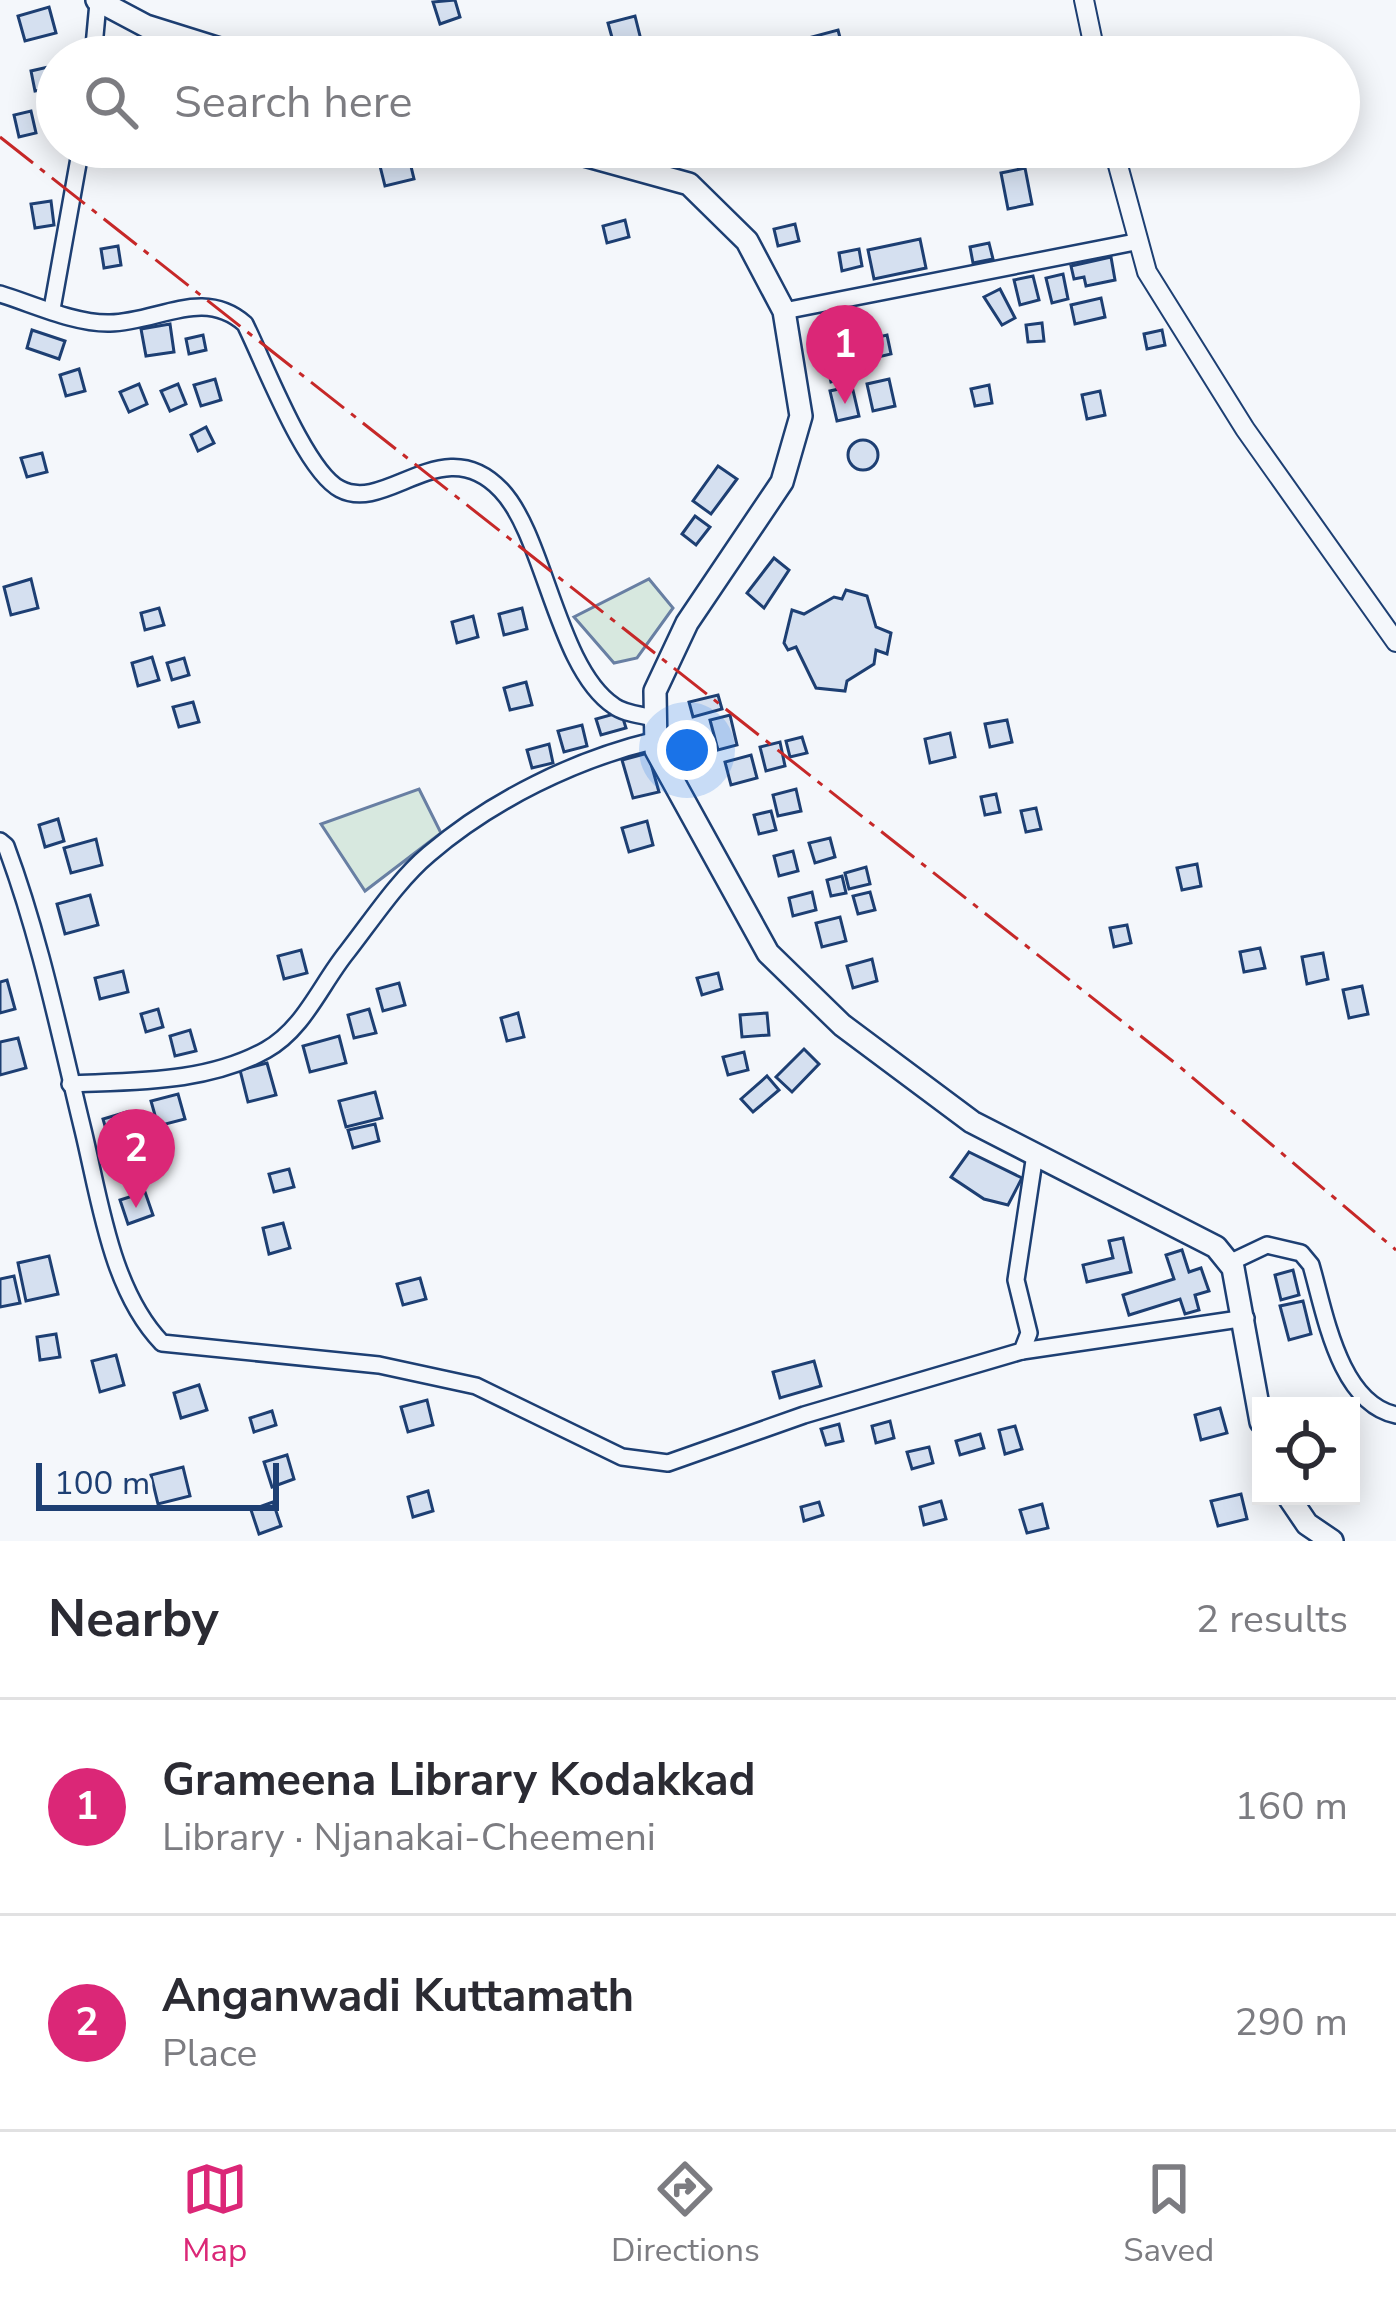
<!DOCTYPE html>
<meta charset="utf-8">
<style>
:root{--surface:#fff;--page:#f2f2f3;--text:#2b2b33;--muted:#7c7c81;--line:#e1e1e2;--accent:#db2777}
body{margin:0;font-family:"Nunito Sans",sans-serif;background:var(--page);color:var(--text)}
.controls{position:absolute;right:36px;bottom:36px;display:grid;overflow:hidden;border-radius:0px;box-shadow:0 6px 30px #0003}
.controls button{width:108px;height:108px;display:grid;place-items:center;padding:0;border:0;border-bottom:3px solid var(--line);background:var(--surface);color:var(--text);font:60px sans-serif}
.scale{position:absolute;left:36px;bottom:30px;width:243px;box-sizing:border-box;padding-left:12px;border:6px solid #1d3f73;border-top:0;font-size:33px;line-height:42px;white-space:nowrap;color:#1d3f73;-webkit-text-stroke:9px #f4f7fb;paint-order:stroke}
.you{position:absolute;left:687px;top:750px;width:42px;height:42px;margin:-30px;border:9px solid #fff;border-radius:50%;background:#1a73e8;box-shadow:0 0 0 18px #1a73e833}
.badge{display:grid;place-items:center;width:78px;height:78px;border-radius:50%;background:var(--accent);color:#fff;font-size:39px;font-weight:700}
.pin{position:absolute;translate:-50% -99px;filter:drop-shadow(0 3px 6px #0008)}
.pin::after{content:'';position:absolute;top:63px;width:42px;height:36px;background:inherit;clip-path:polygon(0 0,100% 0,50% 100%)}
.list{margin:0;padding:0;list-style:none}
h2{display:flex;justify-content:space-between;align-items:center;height:156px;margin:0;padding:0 48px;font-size:51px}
h2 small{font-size:39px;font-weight:400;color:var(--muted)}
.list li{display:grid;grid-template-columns:78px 1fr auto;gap:36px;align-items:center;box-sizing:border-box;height:216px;padding:0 48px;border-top:3px solid var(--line)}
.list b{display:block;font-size:45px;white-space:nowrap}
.list p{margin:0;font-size:39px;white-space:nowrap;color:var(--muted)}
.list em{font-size:39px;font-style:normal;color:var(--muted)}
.icon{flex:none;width:66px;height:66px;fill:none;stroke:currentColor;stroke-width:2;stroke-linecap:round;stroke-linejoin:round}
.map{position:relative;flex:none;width:1396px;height:1541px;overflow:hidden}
.search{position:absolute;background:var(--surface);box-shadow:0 6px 30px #0003;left:36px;right:36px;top:36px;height:132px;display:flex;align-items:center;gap:30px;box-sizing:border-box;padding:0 42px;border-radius:66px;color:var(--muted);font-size:45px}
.sheet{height:588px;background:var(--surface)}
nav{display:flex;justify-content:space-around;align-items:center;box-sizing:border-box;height:168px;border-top:3px solid var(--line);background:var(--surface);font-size:33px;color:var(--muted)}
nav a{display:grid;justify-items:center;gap:6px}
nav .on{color:var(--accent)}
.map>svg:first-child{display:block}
.green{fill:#d7e8df;stroke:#687fa3;stroke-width:3}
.building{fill:#d5e0f0;stroke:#1d3f73;stroke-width:3}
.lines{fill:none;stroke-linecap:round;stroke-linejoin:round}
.minor-casing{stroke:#1d3f73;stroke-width:20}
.tertiary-casing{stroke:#1d3f73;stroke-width:22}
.secondary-casing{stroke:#1d3f73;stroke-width:26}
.minor{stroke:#f4f7fb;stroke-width:15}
.tertiary{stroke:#f4f7fb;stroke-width:18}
.secondary{stroke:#f4f7fb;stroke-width:21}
.power{stroke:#c62828;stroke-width:3;stroke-dasharray:42 9 6 9;stroke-linecap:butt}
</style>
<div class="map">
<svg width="1396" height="1541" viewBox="0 0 1396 1541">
<rect width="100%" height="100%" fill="#f4f7fb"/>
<g class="green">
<polygon points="649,579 673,608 637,658 614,663 574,617"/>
<polygon points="419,789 441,833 365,891 321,824"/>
</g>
<g class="building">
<polygon points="455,0 460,17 440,24 433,2"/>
<polygon points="49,7 56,33 25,41 18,16"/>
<polygon points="635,16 642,44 616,52 608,23"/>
<polygon points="838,30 845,57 813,57 808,38"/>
<polygon points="543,38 548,57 519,57 516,46"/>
<polygon points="48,67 52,88 35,91 31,71"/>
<polygon points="31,111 36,133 19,137 14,115"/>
<polygon points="681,147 717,147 713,161 680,152"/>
<polygon points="408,154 414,179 385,186 379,162"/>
<polygon points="1025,168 1032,204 1008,209 1001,173"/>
<polygon points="51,201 54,225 35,228 31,204"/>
<polygon points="625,220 629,237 607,243 603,226"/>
<polygon points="795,224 799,241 778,246 774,229"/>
<polygon points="920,239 926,268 874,279 868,250"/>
<polygon points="989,243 993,259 973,263 970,247"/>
<polygon points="118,246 121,265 104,268 101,249"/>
<polygon points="859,249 862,266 842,271 839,253"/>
<polygon points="1111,257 1115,280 1086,286 1084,277 1074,279 1071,266"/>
<polygon points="1063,274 1068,299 1052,303 1046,278"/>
<polygon points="1033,276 1039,300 1020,305 1014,280"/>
<polygon points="1000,289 1015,318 1002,325 984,297"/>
<polygon points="1101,298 1105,317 1075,324 1071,305"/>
<polygon points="1042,323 1044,341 1028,342 1026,325"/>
<polygon points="170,324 174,352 146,356 141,329"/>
<polygon points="32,330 65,341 59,359 27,348"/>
<polygon points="1162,330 1165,345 1147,349 1144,334"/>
<polygon points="203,335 206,350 189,354 186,339"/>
<polygon points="887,335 891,354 874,358 870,339"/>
<polygon points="842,339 844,349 855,346 860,366 844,370 846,378 831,382 822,344"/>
<polygon points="79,369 85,391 66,396 60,375"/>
<polygon points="215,379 221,400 201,406 194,385"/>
<polygon points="889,379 895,406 873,411 867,384"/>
<polygon points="139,384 147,404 129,412 120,392"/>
<polygon points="178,384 186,404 170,411 161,391"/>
<polygon points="989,385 992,403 975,406 971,389"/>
<polygon points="852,386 859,416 837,421 830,391"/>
<polygon points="1100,391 1105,415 1087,419 1082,395"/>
<polygon points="206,427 214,443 198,451 191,435"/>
<circle cx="863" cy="455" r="15"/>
<polygon points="42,453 47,472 27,477 21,458"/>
<polygon points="718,466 737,479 711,514 693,501"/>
<polygon points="695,516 710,527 696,545 682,534"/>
<polygon points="774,558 789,570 764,608 747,593"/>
<polygon points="31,579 38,608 11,615 4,587"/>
<polygon points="846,590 867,596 876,627 891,633 887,654 876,650 874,664 847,681 845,691 816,688 796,647 788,650 784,643 792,610 804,614 834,597 842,599"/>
<polygon points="159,608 164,625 145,630 141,613"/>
<polygon points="522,608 527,629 504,635 499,614"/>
<polygon points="473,616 478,637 457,643 452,622"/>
<polygon points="152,657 159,680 138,686 132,663"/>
<polygon points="184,658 189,675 172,680 167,663"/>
<polygon points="526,682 532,705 510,710 504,688"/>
<polygon points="718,695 722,709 693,717 689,702"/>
<polygon points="193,702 199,722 179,727 173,707"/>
<polygon points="621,712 626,728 601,735 596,719"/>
<polygon points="730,715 737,745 718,750 710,720"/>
<polygon points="1007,720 1012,742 990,747 985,724"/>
<polygon points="582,725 587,746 564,752 558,731"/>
<polygon points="950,733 955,757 930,763 925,739"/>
<polygon points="802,737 807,753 790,757 786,741"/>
<polygon points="780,742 785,766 766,771 760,747"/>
<polygon points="549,744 553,763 532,768 527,750"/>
<polygon points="648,753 659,792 633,798 622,760"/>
<polygon points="751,755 757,778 731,785 725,762"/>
<polygon points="796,789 801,811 778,816 773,795"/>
<polygon points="996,794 1000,812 985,815 981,797"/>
<polygon points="1036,808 1041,829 1026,832 1021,811"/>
<polygon points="771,811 776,830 759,834 754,815"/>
<polygon points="58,819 64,841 45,847 39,825"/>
<polygon points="647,821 653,845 629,852 622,828"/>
<polygon points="830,838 835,857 815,863 809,843"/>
<polygon points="96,839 102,865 71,873 64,848"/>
<polygon points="793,851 798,871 779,876 774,856"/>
<polygon points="1197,864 1201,886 1182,890 1177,868"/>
<polygon points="866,867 870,884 849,889 845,873"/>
<polygon points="842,876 846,893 831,896 827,880"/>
<polygon points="812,892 816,910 793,916 789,898"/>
<polygon points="870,892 875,910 858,914 853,896"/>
<polygon points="90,895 98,925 65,934 57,904"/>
<polygon points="840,917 846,941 822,947 816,923"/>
<polygon points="1127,925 1131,943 1114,947 1110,928"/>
<polygon points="1260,948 1265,968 1244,972 1240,952"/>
<polygon points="301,950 307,973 284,979 278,956"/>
<polygon points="1323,953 1328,979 1307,984 1302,957"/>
<polygon points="872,959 877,981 853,988 847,966"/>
<polygon points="123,971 128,992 100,999 95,978"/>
<polygon points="718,973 722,989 702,995 697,978"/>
<polygon points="7,980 15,1009 0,1013 0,982"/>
<polygon points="399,983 405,1005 383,1011 377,989"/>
<polygon points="1362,986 1368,1014 1349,1018 1343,990"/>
<polygon points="158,1009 163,1027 146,1032 141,1014"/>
<polygon points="369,1009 376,1033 354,1038 348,1015"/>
<polygon points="518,1013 524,1037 507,1041 501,1018"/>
<polygon points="767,1013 769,1035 742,1037 740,1015"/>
<polygon points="190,1030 196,1051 175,1056 170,1036"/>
<polygon points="339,1036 346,1063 310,1072 303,1046"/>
<polygon points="18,1038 26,1068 0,1075 0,1042"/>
<polygon points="804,1049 819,1064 792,1092 776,1077"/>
<polygon points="744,1052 748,1070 728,1075 723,1057"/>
<polygon points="267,1063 276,1095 248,1102 240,1070"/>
<polygon points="767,1076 779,1090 753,1112 741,1099"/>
<polygon points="375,1092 382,1118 346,1127 339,1101"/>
<polygon points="178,1094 185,1119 158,1126 151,1101"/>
<polygon points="127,1112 133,1136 110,1143 103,1119"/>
<polygon points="375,1124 379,1141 353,1148 348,1130"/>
<polygon points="969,1152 1022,1178 1008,1205 984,1199 951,1177"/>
<polygon points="289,1169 294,1187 274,1192 269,1174"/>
<polygon points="145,1192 153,1215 128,1224 120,1200"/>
<polygon points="283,1223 290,1248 269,1254 263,1228"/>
<polygon points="1123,1238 1131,1272 1087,1282 1083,1265 1113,1258 1109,1241"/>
<polygon points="1182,1250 1189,1272 1201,1268 1209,1291 1195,1295 1199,1310 1185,1314 1180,1299 1129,1315 1123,1295 1174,1279 1166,1255"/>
<polygon points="49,1256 58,1294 26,1301 18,1263"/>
<polygon points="1293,1270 1299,1295 1281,1300 1275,1275"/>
<polygon points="14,1276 20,1303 0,1307 0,1279"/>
<polygon points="420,1278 426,1299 403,1305 397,1284"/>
<polygon points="1303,1301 1311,1334 1289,1340 1280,1306"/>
<polygon points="56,1334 60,1357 40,1360 37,1337"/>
<polygon points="116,1355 124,1385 100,1392 92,1361"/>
<polygon points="814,1361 821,1386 780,1398 773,1372"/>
<polygon points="199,1385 207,1410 181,1418 174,1393"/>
<polygon points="427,1400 433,1425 408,1432 401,1407"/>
<polygon points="1220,1408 1227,1433 1201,1440 1195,1415"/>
<polygon points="272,1411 276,1425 254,1432 250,1418"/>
<polygon points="890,1421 894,1438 876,1443 872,1426"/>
<polygon points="839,1424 843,1441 826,1445 821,1429"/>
<polygon points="1015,1426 1022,1449 1005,1454 999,1430"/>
<polygon points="980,1434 984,1448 960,1455 956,1441"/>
<polygon points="929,1447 933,1463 912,1469 907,1452"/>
<polygon points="287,1455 294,1479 272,1487 264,1462"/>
<polygon points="183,1467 190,1496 158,1504 151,1475"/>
<polygon points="428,1491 433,1511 413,1517 408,1497"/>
<polygon points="1241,1494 1247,1519 1218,1526 1211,1501"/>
<polygon points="941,1501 946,1519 924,1525 920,1507"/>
<polygon points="273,1502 281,1526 259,1534 251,1510"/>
<polygon points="819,1502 823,1515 804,1521 801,1507"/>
<polygon points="1042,1504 1048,1528 1027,1533 1020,1510"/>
</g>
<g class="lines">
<g class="minor-casing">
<g id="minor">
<polyline points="93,57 98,3"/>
<path d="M 0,294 C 33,304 75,324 110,323 C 159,322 203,287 245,324 C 264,362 305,471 340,489 C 387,514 443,429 501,490 C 545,536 557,668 614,706 C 624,714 645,715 657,719"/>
<polyline points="52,309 81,147"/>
<polyline points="784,311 1135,242"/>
<path d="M 0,841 L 6,846 C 40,937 60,1036 83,1130 C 100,1200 111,1290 162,1343 L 379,1365 L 476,1386 L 622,1457 L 668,1463 L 804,1415 L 1022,1351 L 1029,1333 L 1016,1280 L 1035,1154"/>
<path d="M 70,1084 C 135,1081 207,1083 266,1050 C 304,1029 321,984 347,952 C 372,920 398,880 429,854 C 492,800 576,759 656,740"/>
<path d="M 1229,1263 L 1267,1245 L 1301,1253 L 1311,1265 C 1325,1313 1339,1403 1396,1415"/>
<polyline points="1022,1351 1246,1318"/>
</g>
</g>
<g class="tertiary-casing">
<g id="tertiary">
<polyline points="1084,0 1096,57"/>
<polyline points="1113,147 1147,272 1245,429 1396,642"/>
</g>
</g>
<g class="secondary-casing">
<g id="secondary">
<polyline points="97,0 146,26 245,57"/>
<polyline points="555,147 689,184 747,241 784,311 801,416 782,482 687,623 655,691 656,750 768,953 842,1025 972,1122 1216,1247 1233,1268 1261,1422"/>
<polyline points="1288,1496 1307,1524 1332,1541"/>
</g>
</g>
<use href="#minor" class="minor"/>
<use href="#tertiary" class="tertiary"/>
<use href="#secondary" class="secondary"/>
<polyline class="power" points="0,137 1180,1067 1396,1250"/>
</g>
</svg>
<div class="controls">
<button><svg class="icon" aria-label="locate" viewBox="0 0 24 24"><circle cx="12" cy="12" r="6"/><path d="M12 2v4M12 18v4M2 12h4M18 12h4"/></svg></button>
</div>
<div class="scale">100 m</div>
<div class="you"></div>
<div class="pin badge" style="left:845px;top:404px">1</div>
<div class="pin badge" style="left:136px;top:1208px">2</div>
<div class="search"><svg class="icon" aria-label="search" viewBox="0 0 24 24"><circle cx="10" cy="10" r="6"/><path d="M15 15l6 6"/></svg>Search here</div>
</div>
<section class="sheet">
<h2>Nearby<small>2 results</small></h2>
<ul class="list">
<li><span class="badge">1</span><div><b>Grameena Library Kodakkad</b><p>Library · Njanakai-Cheemeni</p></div><em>160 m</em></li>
<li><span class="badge">2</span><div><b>Anganwadi Kuttamath</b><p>Place</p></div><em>290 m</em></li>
</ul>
</section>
<nav>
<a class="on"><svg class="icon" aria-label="map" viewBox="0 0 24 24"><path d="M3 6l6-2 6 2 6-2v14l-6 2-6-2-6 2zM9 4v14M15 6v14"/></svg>Map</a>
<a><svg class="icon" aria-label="directions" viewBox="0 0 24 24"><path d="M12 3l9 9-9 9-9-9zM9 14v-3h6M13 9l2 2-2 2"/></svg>Directions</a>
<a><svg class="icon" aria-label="saved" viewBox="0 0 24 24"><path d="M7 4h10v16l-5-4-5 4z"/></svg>Saved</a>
</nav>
